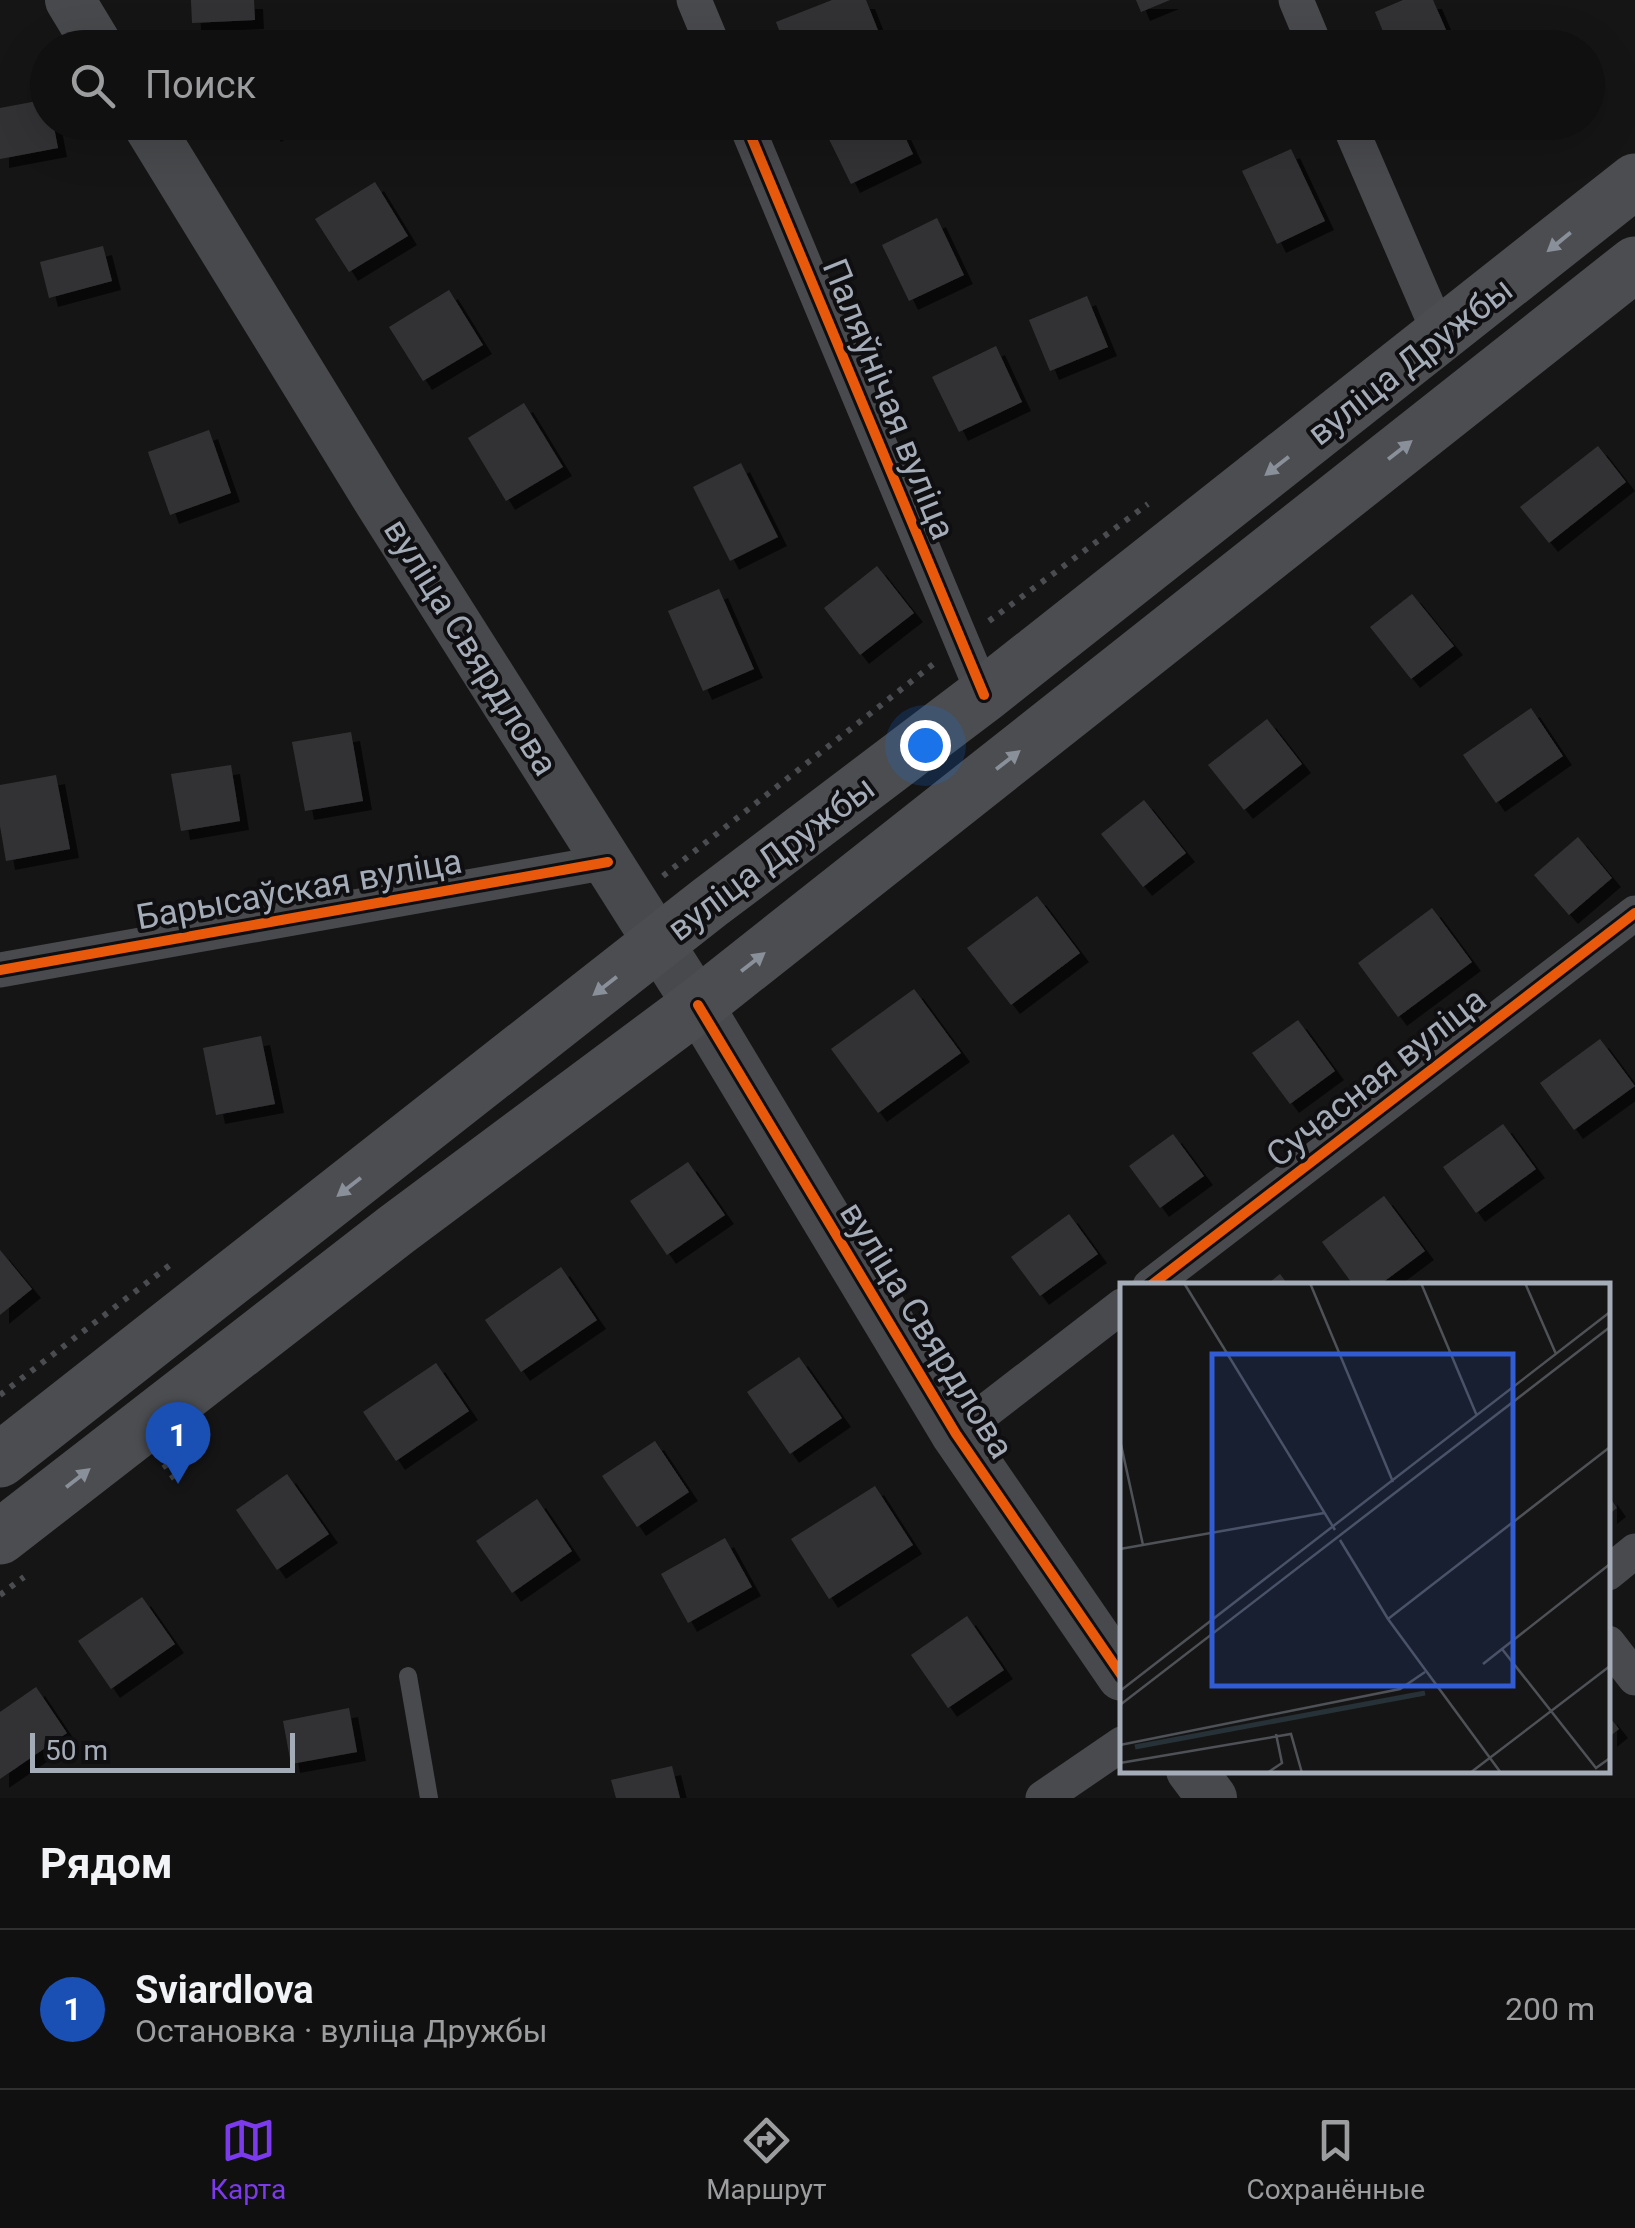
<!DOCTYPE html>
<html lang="ru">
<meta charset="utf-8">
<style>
:root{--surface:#101010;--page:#191919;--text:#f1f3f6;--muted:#9c9d9f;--line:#303030;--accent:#7c3aed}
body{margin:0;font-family:Roboto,sans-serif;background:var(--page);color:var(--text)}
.scale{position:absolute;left:30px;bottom:25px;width:265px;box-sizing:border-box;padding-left:10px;border:5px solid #a4acb8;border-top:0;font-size:28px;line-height:35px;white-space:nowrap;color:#a4acb8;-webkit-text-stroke:8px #0f0f11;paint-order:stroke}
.you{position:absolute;left:925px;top:745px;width:35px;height:35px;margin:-25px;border:8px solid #fff;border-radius:50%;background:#1a73e8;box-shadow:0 0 0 15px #1a73e833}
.badge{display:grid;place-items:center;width:65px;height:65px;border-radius:50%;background:var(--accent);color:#fff;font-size:32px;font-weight:700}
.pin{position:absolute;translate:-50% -82px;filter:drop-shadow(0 2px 5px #0008)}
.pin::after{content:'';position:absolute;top:52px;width:35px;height:30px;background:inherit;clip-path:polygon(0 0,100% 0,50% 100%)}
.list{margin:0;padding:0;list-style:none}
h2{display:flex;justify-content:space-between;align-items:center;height:130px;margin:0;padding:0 40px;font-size:42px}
h2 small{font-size:32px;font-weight:400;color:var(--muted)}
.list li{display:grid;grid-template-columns:65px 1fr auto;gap:30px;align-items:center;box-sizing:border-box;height:160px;padding:0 40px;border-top:2px solid var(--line)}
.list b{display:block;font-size:38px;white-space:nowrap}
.list p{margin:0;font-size:32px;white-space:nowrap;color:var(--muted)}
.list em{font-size:32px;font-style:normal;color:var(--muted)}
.icon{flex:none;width:55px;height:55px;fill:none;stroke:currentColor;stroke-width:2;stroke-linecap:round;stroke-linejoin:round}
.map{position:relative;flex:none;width:1635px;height:1798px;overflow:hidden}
.search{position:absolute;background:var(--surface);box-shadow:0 10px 40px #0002;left:30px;right:30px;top:30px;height:110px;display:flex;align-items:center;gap:25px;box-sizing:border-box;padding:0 35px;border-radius:55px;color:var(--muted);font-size:38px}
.sheet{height:290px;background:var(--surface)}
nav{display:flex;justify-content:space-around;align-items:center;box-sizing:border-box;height:140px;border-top:2px solid var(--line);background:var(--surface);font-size:28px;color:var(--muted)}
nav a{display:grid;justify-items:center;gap:5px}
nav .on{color:var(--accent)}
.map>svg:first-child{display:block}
.building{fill:#333335;filter:url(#shadow)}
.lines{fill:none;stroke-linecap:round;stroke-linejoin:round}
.path{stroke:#4a4c50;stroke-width:6;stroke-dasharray:5 8;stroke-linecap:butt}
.lane{stroke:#494a4e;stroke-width:18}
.street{stroke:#494a4e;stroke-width:35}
.secondary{stroke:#47494c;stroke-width:50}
.primary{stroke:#4c4d50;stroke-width:55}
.cycleway-casing{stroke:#0f0f11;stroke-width:16}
.cycleway{stroke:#e8590c;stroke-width:10}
.oneway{fill:#8a9099}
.labels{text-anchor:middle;stroke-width:8;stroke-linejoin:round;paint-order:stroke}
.street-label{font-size:35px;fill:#a4acb8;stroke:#0f0f11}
.inset-river{fill:none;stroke:#273238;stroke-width:5}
.inset-road{fill:none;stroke:#4e5156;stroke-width:2.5}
.view{fill:#315cd3;fill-opacity:0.15;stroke:#315cd3;stroke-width:5}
.inset-edge{fill:none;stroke:#a4acb8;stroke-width:5}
</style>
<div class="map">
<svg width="1635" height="1798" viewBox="0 0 1635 1798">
<defs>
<filter id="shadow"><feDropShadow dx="9" dy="9" stdDeviation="0" flood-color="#0009"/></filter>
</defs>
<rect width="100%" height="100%" fill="#151515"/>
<g class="building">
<polygon points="191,0 254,0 255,20 192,23"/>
<polygon points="832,0 866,0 885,48 786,48 776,22"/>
<polygon points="1136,0 1170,0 1141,12"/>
<polygon points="1403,0 1433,0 1454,48 1390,48 1375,12"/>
<polygon points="48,99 48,122 53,122 58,148 0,159 0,108"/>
<polygon points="265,122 290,122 272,133"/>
<polygon points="853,122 898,122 913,154 851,184 827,135"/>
<polygon points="1291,149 1325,221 1277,244 1242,171"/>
<polygon points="375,182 408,236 349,272 315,219"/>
<polygon points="937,218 964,275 909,301 882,245"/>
<polygon points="103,246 112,281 49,298 40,262"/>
<polygon points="449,290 483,345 423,381 389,327"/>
<polygon points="1087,296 1108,347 1050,371 1029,320"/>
<polygon points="996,346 1022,402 959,432 932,377"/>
<polygon points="524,403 563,467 506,501 468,438"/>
<polygon points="209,430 231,493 170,515 148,452"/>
<polygon points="1598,446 1626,482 1549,543 1520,507"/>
<polygon points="741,463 778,537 730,561 693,487"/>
<polygon points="877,566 914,613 860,655 824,608"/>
<polygon points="719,589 754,669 703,691 668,611"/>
<polygon points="1412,594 1454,646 1411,679 1370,627"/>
<polygon points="1531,708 1563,756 1496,803 1463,755"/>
<polygon points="1267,719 1302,764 1244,810 1208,765"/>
<polygon points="351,732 363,801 305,811 292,742"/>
<polygon points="231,765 240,821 181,831 171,774"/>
<polygon points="56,775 70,849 6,861 0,826 0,785"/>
<polygon points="1144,800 1186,853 1143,887 1101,834"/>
<polygon points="1578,837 1612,878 1569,915 1534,875"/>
<polygon points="1037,896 1080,953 1011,1005 967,948"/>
<polygon points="1432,908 1472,962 1398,1017 1358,963"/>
<polygon points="914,989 961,1053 878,1113 831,1049"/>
<polygon points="1298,1020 1335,1071 1290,1104 1252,1053"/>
<polygon points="261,1036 275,1104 216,1115 203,1048"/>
<polygon points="1600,1039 1635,1086 1574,1130 1540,1083"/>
<polygon points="1503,1124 1536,1169 1476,1213 1443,1167"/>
<polygon points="1173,1134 1204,1176 1160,1208 1129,1166"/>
<polygon points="688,1162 725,1215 667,1255 630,1201"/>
<polygon points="1384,1196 1425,1251 1378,1286 1354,1286 1322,1242"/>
<polygon points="1069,1214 1098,1254 1040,1296 1011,1257"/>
<polygon points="0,1250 32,1289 0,1315"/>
<polygon points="561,1267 597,1320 521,1372 485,1320"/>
<polygon points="1280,1274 1289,1286 1265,1286"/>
<polygon points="799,1357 842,1418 790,1454 747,1392"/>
<polygon points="436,1363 469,1411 396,1461 363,1412"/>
<polygon points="655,1441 689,1492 637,1527 602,1476"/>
<polygon points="287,1474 329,1534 277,1570 236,1510"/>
<polygon points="875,1486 913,1545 829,1599 791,1539"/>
<polygon points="1608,1495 1617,1508 1608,1515"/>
<polygon points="537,1499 572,1551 512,1593 476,1541"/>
<polygon points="725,1538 752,1587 688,1623 661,1574"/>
<polygon points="142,1597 175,1644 111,1689 78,1641"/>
<polygon points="967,1616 1004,1670 948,1708 911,1655"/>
<polygon points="36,1687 67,1733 0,1779 0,1712"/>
<polygon points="349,1708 357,1752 291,1764 283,1721"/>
<polygon points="1608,1715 1619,1729 1608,1738"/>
<polygon points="672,1766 680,1798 616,1798 611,1780"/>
</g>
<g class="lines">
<g class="path">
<polyline points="989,621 1148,504"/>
<polyline points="663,876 936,662"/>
<polyline points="0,1395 170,1265"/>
<polyline points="164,1464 178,1484"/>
<polyline points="0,1595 24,1577"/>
</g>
<polyline class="lane" points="408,1676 429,1798"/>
<g class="street">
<polyline points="694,0 714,48"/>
<polyline points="1296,0 1316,48"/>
<polyline points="745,122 984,695"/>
<polyline points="1348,122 1441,337"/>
<polyline points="0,970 608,862"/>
<polyline points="1150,1286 1635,913"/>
<polyline points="956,1434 1122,1306"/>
<polyline points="1608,1573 1635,1551"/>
<polyline points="1608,1643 1635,1678"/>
<polyline points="1043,1798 1122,1744"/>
</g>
<g class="secondary">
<polyline points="70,0 99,48"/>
<polyline points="146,122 380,503 698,1005 956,1434 1122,1676"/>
<polyline points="1191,1770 1212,1798"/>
</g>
<g class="primary">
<polyline points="0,1460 709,903 984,695 1635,181"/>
<polyline points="0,1537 396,1230 698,1005 1635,264"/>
</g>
<g class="cycleway-casing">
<g id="cycleway">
<polyline points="745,122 984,695"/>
<polyline points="0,970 608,862"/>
<polyline points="698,1005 956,1434 1122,1676"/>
<polyline points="1150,1286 1635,913"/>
</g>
</g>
<use href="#cycleway" class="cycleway"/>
</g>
<defs><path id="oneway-solid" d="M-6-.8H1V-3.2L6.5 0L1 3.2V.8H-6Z" transform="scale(2.5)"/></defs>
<g class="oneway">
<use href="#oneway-solid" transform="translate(1559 242) rotate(141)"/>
<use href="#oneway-solid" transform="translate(1400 450) rotate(-38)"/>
<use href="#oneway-solid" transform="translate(1277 466) rotate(142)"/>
<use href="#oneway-solid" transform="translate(1008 760) rotate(-38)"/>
<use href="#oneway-solid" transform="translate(753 962) rotate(-38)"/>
<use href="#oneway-solid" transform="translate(605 986) rotate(142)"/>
<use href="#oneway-solid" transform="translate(349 1187) rotate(142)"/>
<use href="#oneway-solid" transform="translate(78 1478) rotate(-38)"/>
</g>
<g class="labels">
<g class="street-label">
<text transform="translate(1410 361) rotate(-38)" y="12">вуліца Дружбы</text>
<text transform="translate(889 399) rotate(68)" y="12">Паляўнічая вуліца</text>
<text transform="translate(471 647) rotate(58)" y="12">вуліца Свярдлова</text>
<text transform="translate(771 858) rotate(-37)" y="12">вуліца Дружбы</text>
<text transform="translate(299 889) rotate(-10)" y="12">Барысаўская вуліца</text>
<text transform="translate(1376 1077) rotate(-38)" y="12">Сучасная вуліца</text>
<text transform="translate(927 1330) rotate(58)" y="12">вуліца Свярдлова</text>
</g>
</g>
<g transform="translate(1120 1283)">
<rect width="490" height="490" fill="#151515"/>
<path class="inset-river" d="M 15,464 L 305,410"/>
<path class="inset-road" d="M 64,0 L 215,247M 190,0 L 273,199M 301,0 L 357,133M 405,0 L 436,71M 0,157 L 23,262M 220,257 L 268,336 L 381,490M 0,266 L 204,230M 268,336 L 490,164M 382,366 L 476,485 L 490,475M 363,381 L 490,281M 0,408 L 490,29M 0,422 L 490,44M 0,462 L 280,406 L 305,389M 0,480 L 171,451 L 182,490M 147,490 L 162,480 L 156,451M 350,490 L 490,383"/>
<path class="view" d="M 92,71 L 393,71 L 393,403 L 92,403 Z"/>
<rect width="490" height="490" class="inset-edge"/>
</g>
</svg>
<div class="scale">50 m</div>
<div class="you"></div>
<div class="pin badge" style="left:178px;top:1484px;background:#1a4fb4">1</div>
<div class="search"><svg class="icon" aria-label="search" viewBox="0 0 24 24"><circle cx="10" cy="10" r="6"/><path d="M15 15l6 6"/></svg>Поиск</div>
</div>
<section class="sheet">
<h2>Рядом<small></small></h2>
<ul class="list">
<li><span class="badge" style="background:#1a4fb4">1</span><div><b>Sviardlova</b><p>Остановка · вуліца Дружбы</p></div><em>200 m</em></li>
</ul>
</section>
<nav>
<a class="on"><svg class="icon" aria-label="map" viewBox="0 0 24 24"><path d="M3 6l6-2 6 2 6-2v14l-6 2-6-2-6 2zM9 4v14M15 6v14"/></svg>Карта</a>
<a><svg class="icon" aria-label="directions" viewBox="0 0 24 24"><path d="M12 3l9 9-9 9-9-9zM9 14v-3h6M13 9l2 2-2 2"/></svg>Маршрут</a>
<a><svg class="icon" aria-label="saved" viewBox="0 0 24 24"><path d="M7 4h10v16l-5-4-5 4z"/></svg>Сохранённые</a>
</nav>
